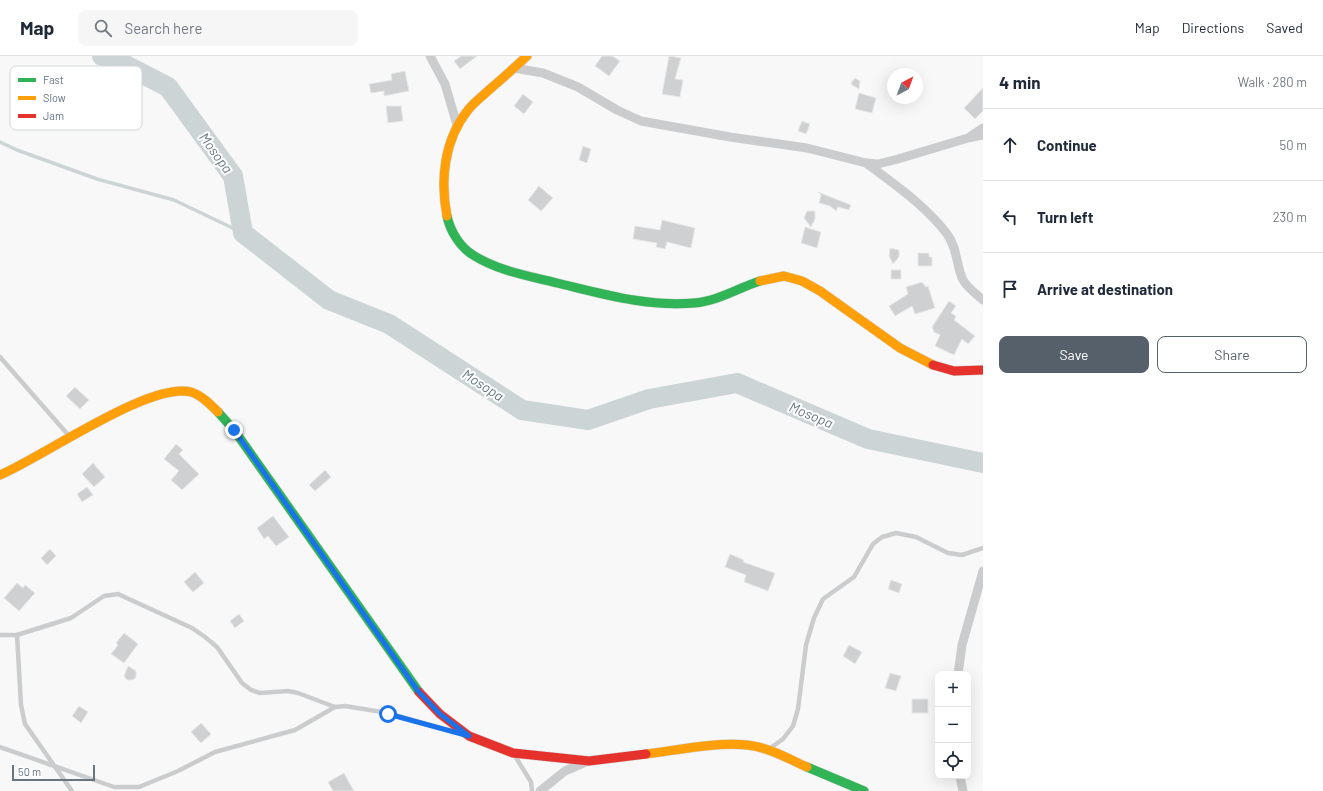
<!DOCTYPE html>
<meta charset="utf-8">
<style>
:root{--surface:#fff;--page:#f6f6f7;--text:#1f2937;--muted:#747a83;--line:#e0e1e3;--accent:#56606b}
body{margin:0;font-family:Barlow,sans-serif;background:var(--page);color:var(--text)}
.controls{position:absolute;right:12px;bottom:12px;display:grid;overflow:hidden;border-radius:8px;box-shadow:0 4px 16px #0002}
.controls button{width:36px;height:36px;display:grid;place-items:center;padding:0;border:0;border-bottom:1px solid var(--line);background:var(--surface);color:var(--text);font:20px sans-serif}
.compass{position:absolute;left:887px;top:12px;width:36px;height:36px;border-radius:50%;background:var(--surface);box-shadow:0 4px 16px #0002;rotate:41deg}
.scale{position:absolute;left:12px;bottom:10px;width:83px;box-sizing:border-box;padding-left:4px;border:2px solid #667580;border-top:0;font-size:11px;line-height:14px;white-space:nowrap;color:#667580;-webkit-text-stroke:3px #fff;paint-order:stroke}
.stop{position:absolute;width:12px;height:12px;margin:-9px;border:3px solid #1a73e8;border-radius:50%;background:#fff}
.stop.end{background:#1a73e8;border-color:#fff;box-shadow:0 1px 4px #0008}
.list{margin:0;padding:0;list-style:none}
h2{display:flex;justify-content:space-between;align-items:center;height:52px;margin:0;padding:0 16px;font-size:17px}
h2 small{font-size:13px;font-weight:400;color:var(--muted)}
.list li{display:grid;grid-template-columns:26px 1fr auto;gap:12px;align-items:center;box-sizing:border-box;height:72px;padding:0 16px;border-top:1px solid var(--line)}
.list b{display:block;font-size:15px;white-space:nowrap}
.list em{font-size:13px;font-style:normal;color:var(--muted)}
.actions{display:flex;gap:8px;padding:12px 16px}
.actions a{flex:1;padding:9px 0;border:1px solid var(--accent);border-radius:8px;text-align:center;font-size:14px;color:var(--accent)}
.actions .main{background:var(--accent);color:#fff}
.icon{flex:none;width:22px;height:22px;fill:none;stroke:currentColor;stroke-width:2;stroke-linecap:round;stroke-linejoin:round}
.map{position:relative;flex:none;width:983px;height:735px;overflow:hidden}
header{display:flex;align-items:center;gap:24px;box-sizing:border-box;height:56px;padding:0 20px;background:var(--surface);border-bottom:1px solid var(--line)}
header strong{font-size:19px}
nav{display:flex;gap:22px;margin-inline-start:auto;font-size:14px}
.search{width:280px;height:36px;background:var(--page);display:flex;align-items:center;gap:10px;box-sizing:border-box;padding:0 14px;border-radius:8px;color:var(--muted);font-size:15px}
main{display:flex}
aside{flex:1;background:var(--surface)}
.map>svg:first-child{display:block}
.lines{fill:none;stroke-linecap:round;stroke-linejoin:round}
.stream{stroke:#ccd4d6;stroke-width:3.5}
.river{stroke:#ccd4d6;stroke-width:20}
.building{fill:#cfd0d1;stroke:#e8e8e8}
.fast-casing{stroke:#d4d5d6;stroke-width:10}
.slow-casing{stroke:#d4d5d6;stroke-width:10}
.jam-casing{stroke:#d4d5d6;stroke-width:10}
.lane{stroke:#cbcccd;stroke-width:4.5}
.street{stroke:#cbcccd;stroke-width:9}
.fast{stroke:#30b455;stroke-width:9}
.slow{stroke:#ff9f0a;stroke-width:9}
.jam{stroke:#e5322d;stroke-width:9}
.route{stroke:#1a73e8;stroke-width:5}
.labels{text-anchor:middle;stroke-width:4;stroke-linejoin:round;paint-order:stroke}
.water-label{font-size:14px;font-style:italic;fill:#667a80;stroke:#fff}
.key{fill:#fff;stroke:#d1d6d9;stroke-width:1}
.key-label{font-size:11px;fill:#667580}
</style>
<header>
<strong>Map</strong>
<div class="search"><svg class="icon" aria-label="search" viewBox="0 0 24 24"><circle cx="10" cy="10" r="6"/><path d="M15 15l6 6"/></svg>Search here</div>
<nav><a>Map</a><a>Directions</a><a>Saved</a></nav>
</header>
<main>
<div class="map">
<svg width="983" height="735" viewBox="0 0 983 735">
<rect width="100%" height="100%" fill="#f8f8f8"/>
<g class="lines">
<polyline class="stream" points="0,86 17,94 97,123 174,144 243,177"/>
<polyline class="river" points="102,0 114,3 168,31 233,120 243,177 329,244 389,268 522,354 588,364 649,343 737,327 868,383 983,407"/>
</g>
<g class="building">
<polygon points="461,0 477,0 460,13 454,5"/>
<polygon points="602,0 612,0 620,5 609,20 595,10"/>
<polygon points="669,0 681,2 675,23 683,24 680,41 662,38"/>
<polygon points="405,15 409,35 384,40 384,35 371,37 369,28 392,24 391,18"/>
<polygon points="855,22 860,25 859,33 852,29 851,27"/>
<polygon points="983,32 983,55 975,63 964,52"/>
<polygon points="859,37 876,42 872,57 855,53"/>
<polygon points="523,38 533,46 524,58 514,50"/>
<polygon points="386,50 401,50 403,65 388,67"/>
<polygon points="802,65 810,68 806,78 798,75"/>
<polygon points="583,90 591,93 587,107 579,104"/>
<polygon points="539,130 553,142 541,155 528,144"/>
<polygon points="818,136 851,149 849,154 838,151 836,155 830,150 819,147 821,139"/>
<polygon points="807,155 815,155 815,163 811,171 804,162"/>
<polygon points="662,164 695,172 691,192 667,186 665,193 656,191 657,187 633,183 635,170 660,174"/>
<polygon points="805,171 821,176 817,192 801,187"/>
<polygon points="890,192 899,194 899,201 893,208 889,200"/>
<polygon points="918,197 929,197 929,201 932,201 932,210 918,210"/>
<rect x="891" y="214" width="10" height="9"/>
<polygon points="922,226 926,231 928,230 935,252 915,258 912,250 895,260 889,250 908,238 906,231"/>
<polygon points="949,245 956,250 951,257 956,260 954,264 975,280 968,288 962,283 954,299 935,290 940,279 934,276 932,271"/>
<polygon points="75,331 89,344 80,353 66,340"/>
<polygon points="176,388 183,394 179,398 199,418 182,434 171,424 179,415 164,403"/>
<polygon points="93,407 105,421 94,431 82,418"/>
<polygon points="325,414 331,421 315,435 309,429"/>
<polygon points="87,431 93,439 82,446 77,438"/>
<polygon points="273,460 289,481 276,490 268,480 264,483 257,472"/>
<polygon points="50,493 56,500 47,509 41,502"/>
<polygon points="730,498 744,504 743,506 775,517 768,535 744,526 746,519 725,511"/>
<polygon points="195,516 204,527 193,536 184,526"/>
<polygon points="891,524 902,528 899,537 888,533"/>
<polygon points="17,527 23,532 25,529 35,537 19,555 4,542"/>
<polygon points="239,558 244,565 235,572 230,565"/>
<polygon points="124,577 138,588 124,607 111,598 118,589 116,587"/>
<polygon points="849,589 862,596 855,608 843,600"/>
<polygon points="128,610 136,615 136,621 133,624 127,624 124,620"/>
<polygon points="890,617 901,620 896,635 885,632"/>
<rect x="912" y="643" width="16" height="14"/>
<polygon points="79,650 88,656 81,667 72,660"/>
<polygon points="201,667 211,678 201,687 191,676"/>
<polygon points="344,717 354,735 333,735 328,726"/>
</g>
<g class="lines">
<g class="fast-casing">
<g id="fast">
<path d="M 447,160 C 450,175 460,191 473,199 C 498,215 529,220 557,227 C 603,238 647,251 694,247 C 718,245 738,232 760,225"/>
<polyline points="218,356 234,374 419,636"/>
<polyline points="807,711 864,735"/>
</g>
</g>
<g class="slow-casing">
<g id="slow">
<path d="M 447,160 C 440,124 444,84 468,54 C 474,46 483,40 490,33 C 503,22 515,11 527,0"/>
<polyline points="760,225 784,220 802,225 820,235 900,292 933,309"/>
<path d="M 0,419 C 43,401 150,325 191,336 C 201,339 210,348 218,356"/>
<path d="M 646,698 C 679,694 714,686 747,689 C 768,691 789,703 807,711"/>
</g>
</g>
<g class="jam-casing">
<g id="jam">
<polyline points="933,309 954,315 983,314"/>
<polyline points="419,636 440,658 469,680 513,697 589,705 646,698"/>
</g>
</g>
<g class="lane">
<polyline points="0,301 70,381"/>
<polyline points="0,579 17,579 71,562 104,540 118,538 192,572 205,581 217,591 242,627 251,634 260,637 288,635 298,637 335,651 345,650 388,657 457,677"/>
<polyline points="17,579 21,649 25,668 72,735"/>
<polyline points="0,691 114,731 139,731 178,715 215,696 295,674 335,651"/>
<polyline points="769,693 783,683 793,670 798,653 806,589 814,562 823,543 854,521 873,488 882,481 896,477 916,481 948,497 962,499 983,492"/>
<polyline points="515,700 531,726 532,735"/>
</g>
<g class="street">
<polyline points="430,0 445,28 457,69"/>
<polyline points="514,12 543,17 578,31 617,54 641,65 730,81 807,92 866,107 878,108 898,103 968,82 983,79"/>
<polyline points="971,80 983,72"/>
<path d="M 866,107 C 894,128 926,150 947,178 C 957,191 956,207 962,222 C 966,231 976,238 983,244"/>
<polyline points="958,618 962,589 983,515"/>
<polyline points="960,720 963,735"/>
<polyline points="540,735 565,715 588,705"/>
</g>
<use href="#fast" class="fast"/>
<use href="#slow" class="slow"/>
<use href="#jam" class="jam"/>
</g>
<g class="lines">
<polyline class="route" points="234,374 418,635 440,658 469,680 388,658"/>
</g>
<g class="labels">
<g class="water-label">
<text transform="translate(216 97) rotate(54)" y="5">Mosopa</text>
<text transform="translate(483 329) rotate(33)" y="5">Mosopa</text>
<text transform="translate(811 359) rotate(23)" y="5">Mosopa</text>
</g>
</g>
<rect x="10" y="10" width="132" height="64" rx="6" class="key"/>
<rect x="18" y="22" width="18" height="4" fill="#30b455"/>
<rect x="18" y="40" width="18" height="4" fill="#ff9f0a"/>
<rect x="18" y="58" width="18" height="4" fill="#e5322d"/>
<g class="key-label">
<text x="43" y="28">Fast</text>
<text x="43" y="46">Slow</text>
<text x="43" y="64">Jam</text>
</g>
</svg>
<div class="controls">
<button>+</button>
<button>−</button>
<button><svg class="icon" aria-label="locate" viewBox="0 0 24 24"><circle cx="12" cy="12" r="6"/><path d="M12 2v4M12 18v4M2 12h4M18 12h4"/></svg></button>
</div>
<svg class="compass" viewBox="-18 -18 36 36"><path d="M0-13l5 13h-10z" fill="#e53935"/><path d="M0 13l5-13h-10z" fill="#747a83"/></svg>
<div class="scale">50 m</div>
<div class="stop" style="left:388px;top:658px"></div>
<div class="stop end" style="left:234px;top:374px"></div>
</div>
<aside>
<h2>4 min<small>Walk · 280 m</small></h2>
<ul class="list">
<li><svg class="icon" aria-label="ahead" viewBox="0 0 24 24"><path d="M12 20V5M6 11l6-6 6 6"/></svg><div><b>Continue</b></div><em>50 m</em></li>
<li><svg class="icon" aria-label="left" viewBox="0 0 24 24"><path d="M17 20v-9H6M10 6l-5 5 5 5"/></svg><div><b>Turn left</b></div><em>230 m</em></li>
<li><svg class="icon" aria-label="arrive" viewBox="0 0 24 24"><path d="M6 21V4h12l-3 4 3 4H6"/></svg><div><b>Arrive at destination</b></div></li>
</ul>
<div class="actions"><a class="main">Save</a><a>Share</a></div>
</aside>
</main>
